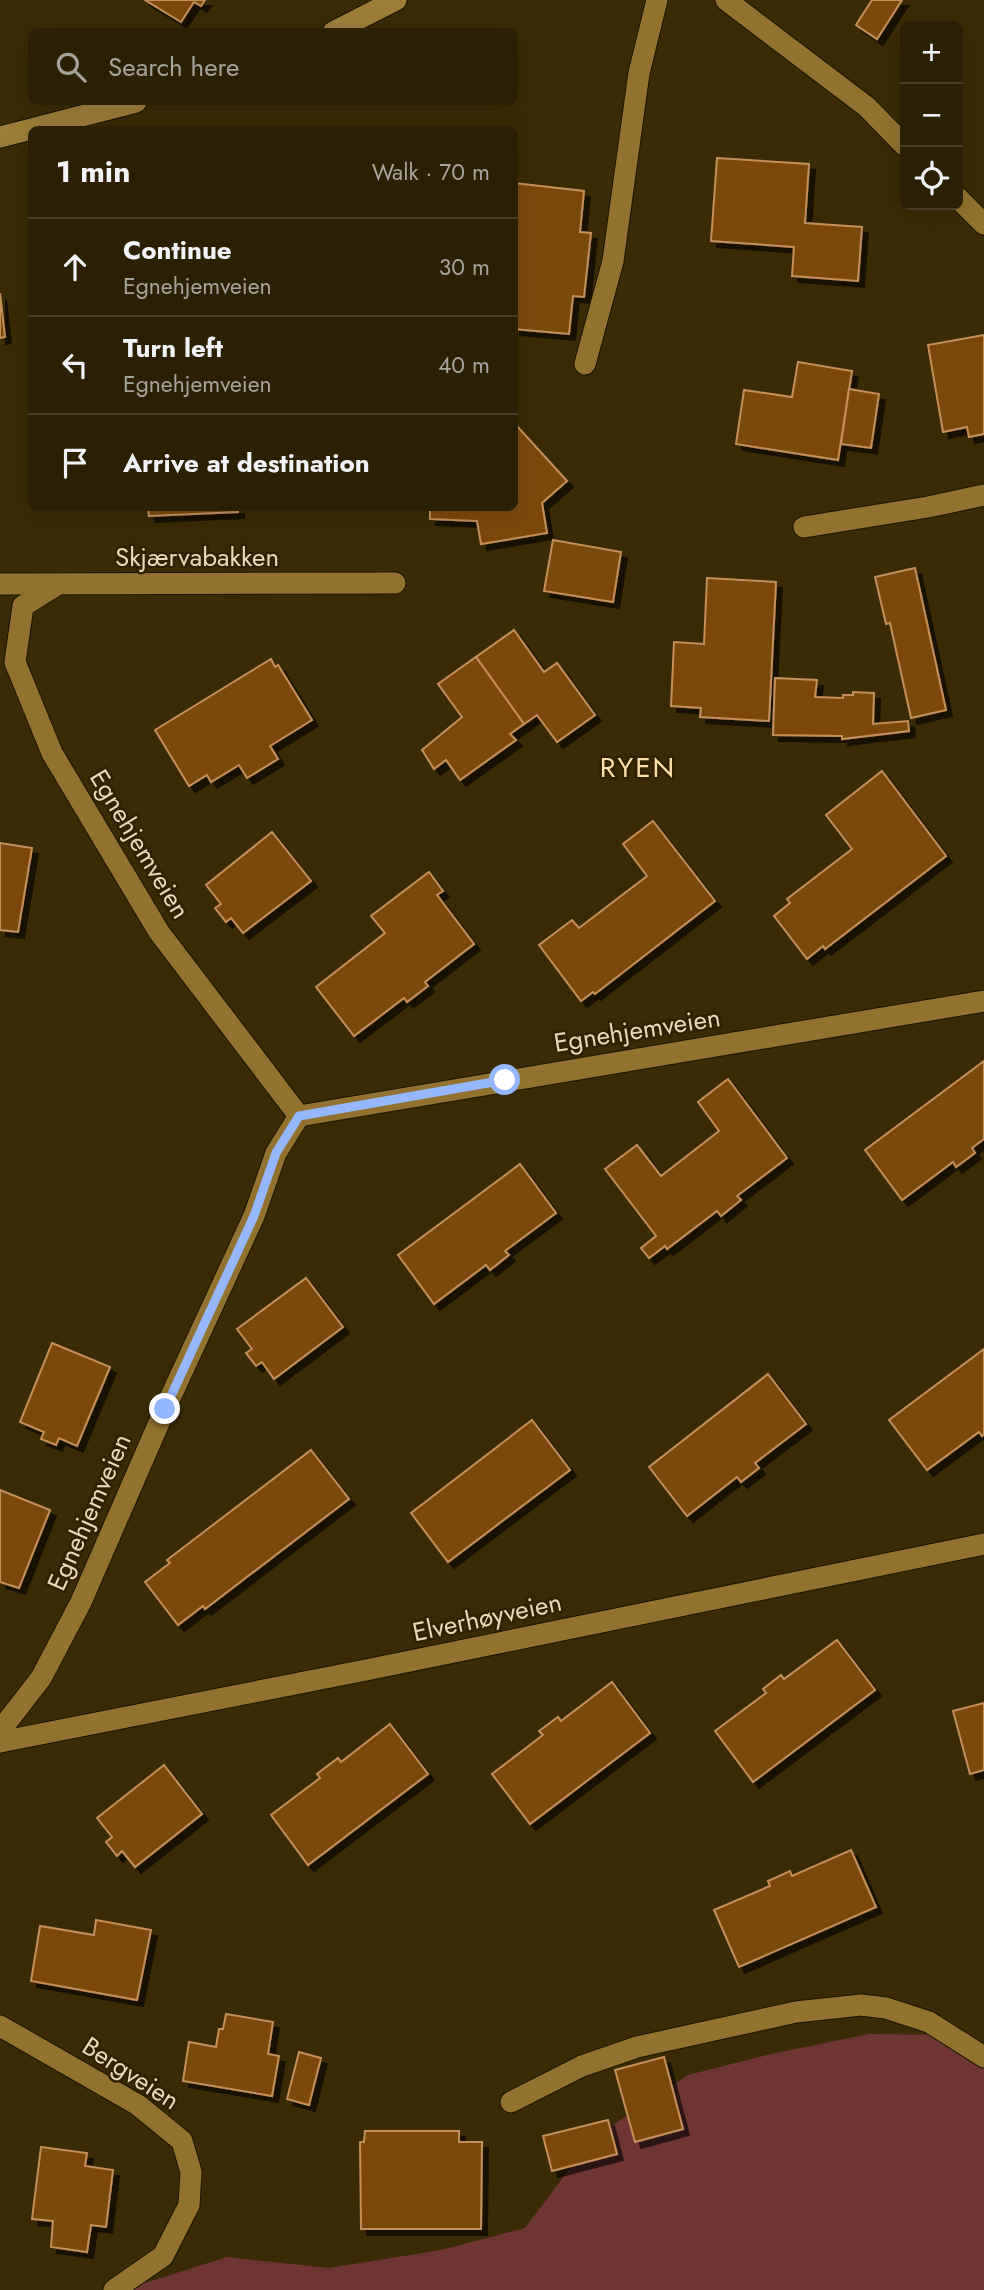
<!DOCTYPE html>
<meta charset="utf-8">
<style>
:root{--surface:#2c2004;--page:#34280e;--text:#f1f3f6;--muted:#a6a39a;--line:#483e26}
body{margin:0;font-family:Jost,sans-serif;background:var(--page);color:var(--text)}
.controls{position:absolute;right:21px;top:21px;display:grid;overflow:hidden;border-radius:10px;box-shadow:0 7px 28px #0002}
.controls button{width:63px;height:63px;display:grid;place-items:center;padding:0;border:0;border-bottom:2px solid var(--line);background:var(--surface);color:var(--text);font:35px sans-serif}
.stop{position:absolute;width:21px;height:21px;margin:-16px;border:5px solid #94b7fd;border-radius:50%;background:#fff}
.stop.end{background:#94b7fd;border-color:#fff;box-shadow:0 2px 7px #0008}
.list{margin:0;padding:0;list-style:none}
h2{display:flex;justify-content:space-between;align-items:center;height:91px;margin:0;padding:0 28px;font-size:30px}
h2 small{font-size:23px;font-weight:400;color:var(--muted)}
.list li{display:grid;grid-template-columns:46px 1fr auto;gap:21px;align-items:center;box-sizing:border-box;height:98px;padding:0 28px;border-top:2px solid var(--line)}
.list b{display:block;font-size:26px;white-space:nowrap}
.list p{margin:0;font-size:23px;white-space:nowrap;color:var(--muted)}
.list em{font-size:23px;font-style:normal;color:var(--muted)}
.icon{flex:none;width:38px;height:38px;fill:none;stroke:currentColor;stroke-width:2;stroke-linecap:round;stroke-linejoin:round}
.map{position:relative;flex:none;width:984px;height:2290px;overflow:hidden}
.search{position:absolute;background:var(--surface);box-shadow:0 7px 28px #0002;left:28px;top:28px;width:490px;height:77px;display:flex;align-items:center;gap:18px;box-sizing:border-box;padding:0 24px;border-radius:10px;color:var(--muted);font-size:26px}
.panel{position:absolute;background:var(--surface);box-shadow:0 7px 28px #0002;left:28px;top:126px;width:490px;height:385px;border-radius:10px}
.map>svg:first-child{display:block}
.green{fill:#6e3533}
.building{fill:#7c4808;stroke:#c58f5c;stroke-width:2;filter:url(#shadow)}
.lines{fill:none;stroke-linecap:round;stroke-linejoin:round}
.lane-casing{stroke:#1e1402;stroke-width:23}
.street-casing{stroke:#1e1402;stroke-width:23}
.primary-casing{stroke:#1e1402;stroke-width:23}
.lane{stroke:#92722e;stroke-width:21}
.street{stroke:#92722e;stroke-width:21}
.primary{stroke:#9e7d3a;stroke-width:21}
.route{stroke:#94b7fd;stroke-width:9}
.labels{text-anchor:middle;stroke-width:5;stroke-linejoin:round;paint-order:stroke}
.street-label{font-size:26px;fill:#e9d8b7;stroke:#312100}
.neighbourhood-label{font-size:28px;letter-spacing:2px;fill:#fadfa9;stroke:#312100}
</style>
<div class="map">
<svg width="984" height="2290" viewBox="0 0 984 2290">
<defs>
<filter id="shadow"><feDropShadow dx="6" dy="6" stdDeviation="0" flood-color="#0009"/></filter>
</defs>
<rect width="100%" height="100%" fill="#3b2b05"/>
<polygon class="green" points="869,2034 950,2035 984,2047 984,2290 123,2290 227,2257 329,2268 441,2250 525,2228 592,2139 688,2075 771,2054"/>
<g class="building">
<polygon points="145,0 205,0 201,6 194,2 181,22"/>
<polygon points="872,0 902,0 877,39 856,25"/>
<polygon points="717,158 809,164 805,223 862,227 858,281 792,276 794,247 711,241"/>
<polygon points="514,183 584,191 580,232 591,233 584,297 573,296 569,334 514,329"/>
<polygon points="0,293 5,337 0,338"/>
<polygon points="984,335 984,434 969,437 967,427 943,432 928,345"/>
<polygon points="798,362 852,371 838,460 736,444 744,390 792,397"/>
<polygon points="849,389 879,394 871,448 841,444"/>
<polygon points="516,425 567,481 542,503 547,533 481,544 477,521 430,519 430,508 514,508 514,426"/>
<polygon points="148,508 238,508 238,512 149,516"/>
<polygon points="553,540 621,552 613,602 544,591"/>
<polygon points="915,568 946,710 911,718 890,623 886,624 875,577"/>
<polygon points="707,578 776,582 769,721 700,717 701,708 671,706 674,642 704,644"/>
<polygon points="514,630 544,672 557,663 595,715 557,742 537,715 524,724 476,657"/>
<polygon points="476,657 524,724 510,734 516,740 460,780 446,760 434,769 422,750 462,717 438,684"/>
<polygon points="271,659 275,667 278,665 312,720 270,746 278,759 247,778 239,765 211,782 207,775 189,786 155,730"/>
<polygon points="775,678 817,680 815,697 843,698 843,695 853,695 853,692 874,693 873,724 908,721 909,731 842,739 842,736 773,735"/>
<polygon points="882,771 946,856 825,949 823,946 807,959 774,916 790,903 787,899 852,849 826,815"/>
<polygon points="653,821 715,901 595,994 593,992 581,1001 539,945 572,920 579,928 647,876 623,844"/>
<polygon points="272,832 311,881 243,933 231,918 226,922 215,908 221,904 206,885"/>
<polygon points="0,843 32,848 18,932 0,930"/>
<polygon points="429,872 443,891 437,895 474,944 425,982 428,986 407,1002 404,998 354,1036 316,987 385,933 371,916"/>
<polygon points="984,1061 984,1139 972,1148 975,1153 956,1167 953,1162 902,1200 865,1150"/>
<polygon points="728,1079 787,1158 737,1196 741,1200 721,1216 717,1211 667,1249 665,1246 649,1258 641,1248 656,1236 605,1169 637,1145 661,1176 719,1131 698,1102"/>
<polygon points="520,1164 556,1213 505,1251 509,1255 490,1270 486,1265 434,1304 398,1255"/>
<polygon points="306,1278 343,1327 274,1379 262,1362 256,1366 246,1353 252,1349 237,1329"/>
<polygon points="52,1343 110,1367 77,1446 59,1438 56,1445 41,1439 44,1432 20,1422"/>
<polygon points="984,1349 984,1434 982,1436 979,1432 927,1470 889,1420"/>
<polygon points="768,1374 806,1424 755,1463 759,1468 741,1482 737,1477 687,1516 649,1467"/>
<polygon points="532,1420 570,1470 448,1562 411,1513"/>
<polygon points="311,1450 349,1499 205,1609 203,1606 178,1625 145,1582 170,1563 167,1560"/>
<polygon points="0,1490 50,1510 19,1588 0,1582"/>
<polygon points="837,1640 875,1690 753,1782 715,1731 766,1693 763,1689 781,1675 784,1679"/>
<polygon points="612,1682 650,1733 530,1824 492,1774 543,1735 539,1731 558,1717 561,1721"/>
<polygon points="984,1703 984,1770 970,1774 953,1711"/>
<polygon points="390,1724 428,1774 308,1865 271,1815 320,1778 317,1774 338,1758 341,1762"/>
<polygon points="164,1765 202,1814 135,1867 122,1851 117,1856 106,1842 112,1837 97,1818"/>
<polygon points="851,1850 876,1907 739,1967 714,1910 770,1886 768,1881 790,1871 792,1876"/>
<polygon points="96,1920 151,1930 137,2000 31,1981 40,1926 94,1935"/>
<polygon points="226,2014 273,2022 268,2054 279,2056 272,2096 183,2081 189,2042 216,2047 219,2029 223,2029"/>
<polygon points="299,2052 321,2058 309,2105 287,2099"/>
<polygon points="664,2057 683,2129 635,2142 615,2070"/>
<polygon points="608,2120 617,2154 552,2171 543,2136"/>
<polygon points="365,2131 459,2131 459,2142 482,2142 481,2229 361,2229 360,2142 364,2142"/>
<polygon points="41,2147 87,2153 85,2166 113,2170 106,2227 91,2225 87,2252 51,2247 53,2221 32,2219"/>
</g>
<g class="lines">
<g class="lane-casing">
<g id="lane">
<polyline points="585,364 613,261 639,73 657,0"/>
<polyline points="804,527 928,507 984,495"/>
<polyline points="511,2102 582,2066 637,2047 796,2012 861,2005 886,2008 929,2022 984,2057"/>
</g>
</g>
<g class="street-casing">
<g id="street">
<polyline points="726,0 867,107 905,146"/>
<polyline points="958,198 984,224"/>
<polyline points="0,584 395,583"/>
<polyline points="55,586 23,606 15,662 52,753 159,932 299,1116 984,1001"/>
<polyline points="0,1731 41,1678 81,1602 165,1409 254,1216 276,1153 299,1116"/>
<polyline points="0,1742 366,1670 984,1544"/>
<polyline points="0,2026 138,2105 182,2141 191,2172 189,2205 163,2256 114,2290"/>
</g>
</g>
<g class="primary-casing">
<g id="primary">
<polyline points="333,32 396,0"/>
<polyline points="0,137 136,102"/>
</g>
</g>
<use href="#lane" class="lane"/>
<use href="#street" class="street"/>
<use href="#primary" class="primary"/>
</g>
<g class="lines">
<polyline class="route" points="165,1409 254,1216 276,1153 299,1116 505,1080"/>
</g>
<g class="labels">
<g class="street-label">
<text x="197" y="566">Skjærvabakken</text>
<text transform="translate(140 844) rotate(59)" y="9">Egnehjemveien</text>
<text transform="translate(637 1030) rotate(-9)" y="9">Egnehjemveien</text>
<text transform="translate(89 1512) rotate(-66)" y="9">Egnehjemveien</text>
<text transform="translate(487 1617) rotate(-12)" y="9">Elverhøyveien</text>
<text transform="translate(131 2073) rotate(33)" y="9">Bergveien</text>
</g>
<g class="neighbourhood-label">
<text x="638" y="777">RYEN</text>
</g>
</g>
</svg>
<div class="controls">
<button>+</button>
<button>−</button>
<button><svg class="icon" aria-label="locate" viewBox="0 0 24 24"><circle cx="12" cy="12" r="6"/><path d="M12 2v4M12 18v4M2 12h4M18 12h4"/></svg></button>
</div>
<div class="stop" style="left:505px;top:1080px"></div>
<div class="stop end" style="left:165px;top:1409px"></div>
<div class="search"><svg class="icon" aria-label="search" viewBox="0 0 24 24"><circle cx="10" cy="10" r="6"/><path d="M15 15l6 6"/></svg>Search here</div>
<section class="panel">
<h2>1 min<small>Walk · 70 m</small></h2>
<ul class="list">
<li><svg class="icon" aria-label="ahead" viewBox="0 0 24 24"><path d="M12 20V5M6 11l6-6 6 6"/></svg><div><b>Continue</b><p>Egnehjemveien</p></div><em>30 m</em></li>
<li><svg class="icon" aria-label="left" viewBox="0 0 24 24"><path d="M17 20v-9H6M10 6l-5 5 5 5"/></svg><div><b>Turn left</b><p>Egnehjemveien</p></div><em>40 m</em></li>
<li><svg class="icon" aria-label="arrive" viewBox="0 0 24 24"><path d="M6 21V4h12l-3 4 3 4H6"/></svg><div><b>Arrive at destination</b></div></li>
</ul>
</section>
</div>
